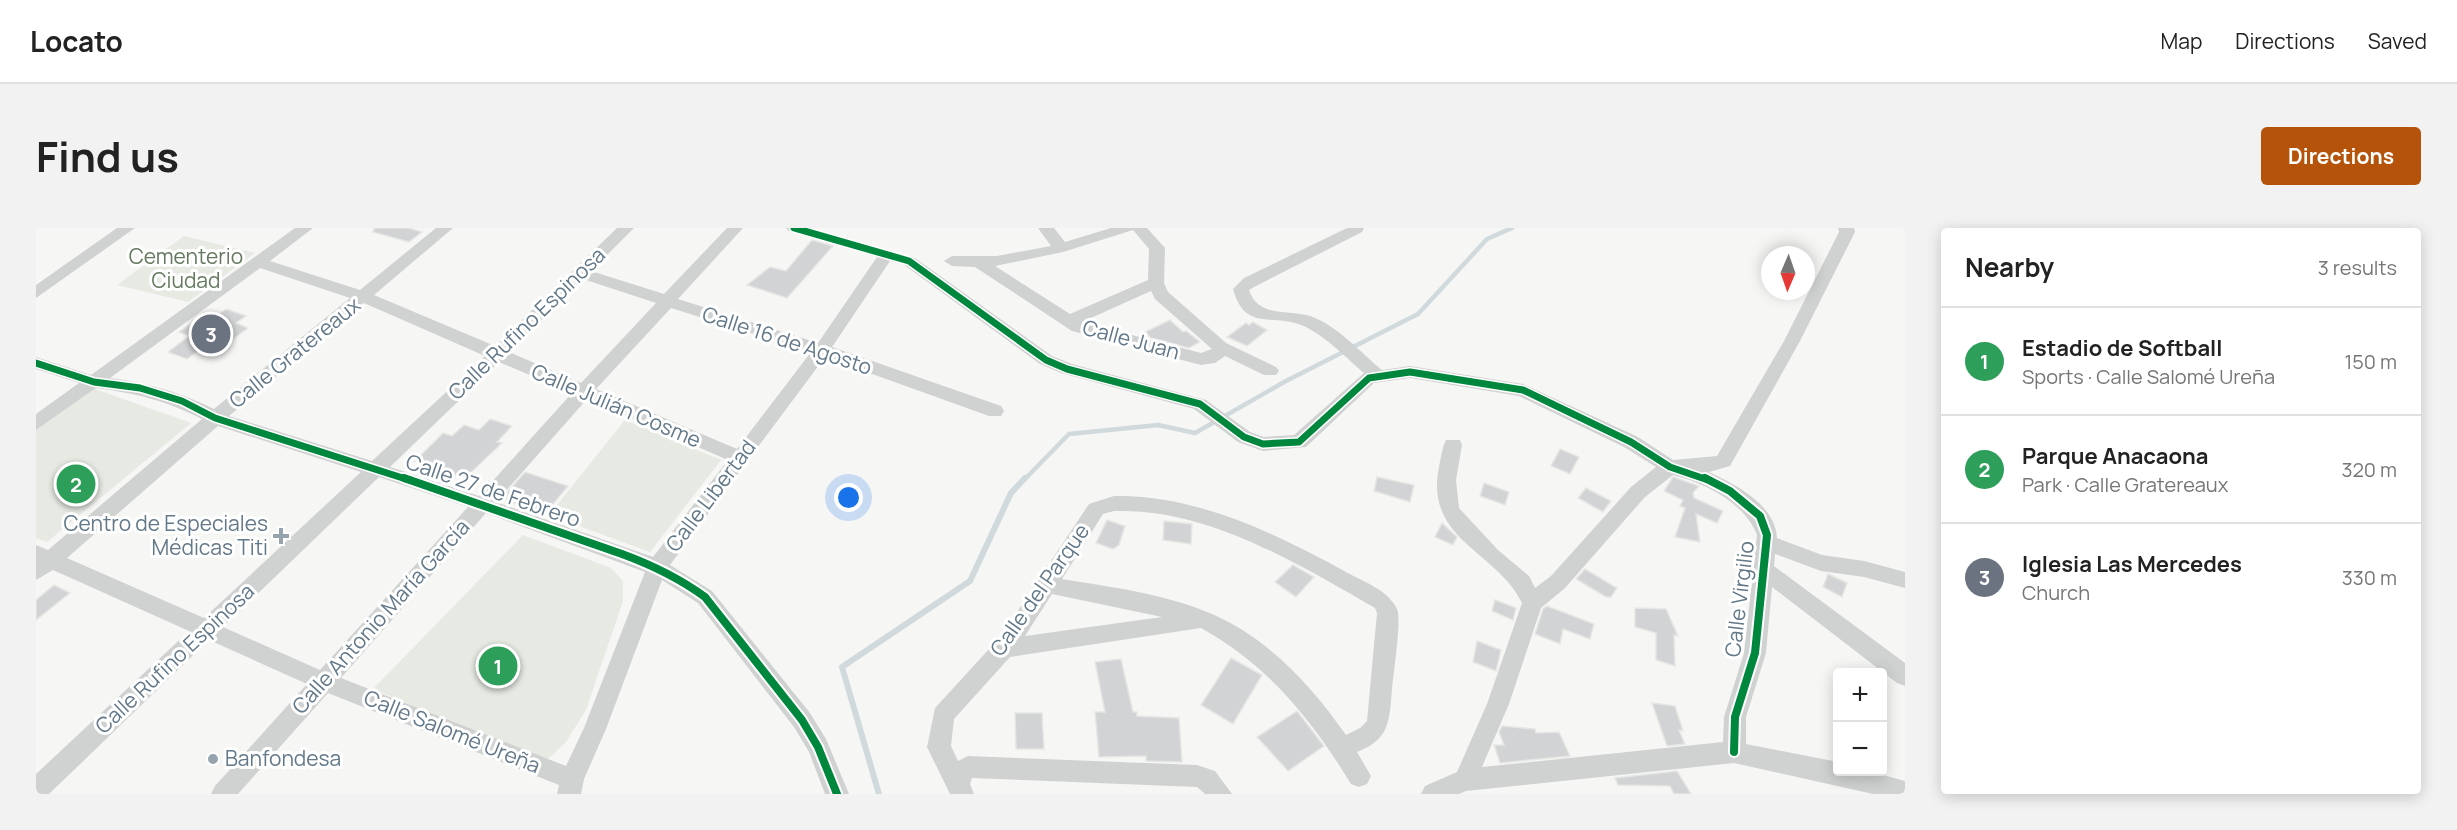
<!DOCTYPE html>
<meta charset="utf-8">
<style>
:root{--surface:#fff;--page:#f2f2f2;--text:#222;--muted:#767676;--line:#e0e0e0;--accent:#b45309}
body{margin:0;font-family:Manrope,sans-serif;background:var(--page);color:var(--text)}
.controls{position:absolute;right:18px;bottom:18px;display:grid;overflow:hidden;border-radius:6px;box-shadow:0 3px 15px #0003}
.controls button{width:54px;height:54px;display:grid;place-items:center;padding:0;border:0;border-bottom:2px solid var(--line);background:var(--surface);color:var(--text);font:30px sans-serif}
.compass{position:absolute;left:1725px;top:18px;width:54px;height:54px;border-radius:50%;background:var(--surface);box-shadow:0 3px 15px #0003;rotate:182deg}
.you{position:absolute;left:813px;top:270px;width:21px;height:21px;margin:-15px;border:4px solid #fff;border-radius:50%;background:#1a73e8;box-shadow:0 0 0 9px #1a73e833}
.badge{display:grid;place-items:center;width:39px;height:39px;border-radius:50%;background:var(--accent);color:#fff;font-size:20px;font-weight:700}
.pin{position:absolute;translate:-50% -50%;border:3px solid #fff;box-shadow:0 2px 6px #0006}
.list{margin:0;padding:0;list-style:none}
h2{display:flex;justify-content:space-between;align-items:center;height:78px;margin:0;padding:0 24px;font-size:26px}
h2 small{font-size:20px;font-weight:400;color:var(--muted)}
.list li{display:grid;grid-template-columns:39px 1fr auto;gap:18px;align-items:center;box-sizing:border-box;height:108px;padding:0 24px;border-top:2px solid var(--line)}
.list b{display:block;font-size:22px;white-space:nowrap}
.list p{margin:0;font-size:20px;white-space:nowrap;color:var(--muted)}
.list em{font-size:20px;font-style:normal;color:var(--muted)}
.map{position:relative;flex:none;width:1869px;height:566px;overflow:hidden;border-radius:6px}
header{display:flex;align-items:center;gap:36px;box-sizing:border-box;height:84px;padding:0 30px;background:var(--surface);border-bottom:2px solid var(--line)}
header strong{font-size:28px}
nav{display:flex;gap:33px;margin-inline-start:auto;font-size:21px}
.intro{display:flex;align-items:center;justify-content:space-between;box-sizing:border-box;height:144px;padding:0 36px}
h1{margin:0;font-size:42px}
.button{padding:15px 27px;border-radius:6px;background:var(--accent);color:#fff;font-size:21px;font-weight:700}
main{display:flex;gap:36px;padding:0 36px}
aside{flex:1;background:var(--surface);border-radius:6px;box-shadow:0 3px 15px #0003}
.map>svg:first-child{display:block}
.green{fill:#e6eae3}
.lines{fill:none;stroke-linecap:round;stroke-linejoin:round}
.stream-far1{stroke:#d0d9dc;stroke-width:4.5}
.stream{stroke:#d0d9dc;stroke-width:6}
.building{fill:#d2d3d4;stroke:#e6e6e4;stroke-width:1.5}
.street{fill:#d0d1d1;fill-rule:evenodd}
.cycleway-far1-casing{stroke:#fff;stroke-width:10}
.cycleway-casing{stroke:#fff;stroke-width:12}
.cycleway-far1{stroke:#00873e;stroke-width:7}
.cycleway{stroke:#00873e;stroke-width:8}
.poi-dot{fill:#96a4ae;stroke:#fff;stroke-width:2}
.labels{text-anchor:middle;stroke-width:6;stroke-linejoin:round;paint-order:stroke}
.park-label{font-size:21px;fill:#64795f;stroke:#fff}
.street-label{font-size:21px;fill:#637888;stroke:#fff}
.poi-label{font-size:21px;fill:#637888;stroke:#fff;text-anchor:end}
</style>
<header>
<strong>Locato</strong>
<nav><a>Map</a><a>Directions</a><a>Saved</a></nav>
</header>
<div class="intro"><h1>Find us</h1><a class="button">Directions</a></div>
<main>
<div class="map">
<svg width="1869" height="566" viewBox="0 0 1869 566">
<rect width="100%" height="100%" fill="#f6f6f5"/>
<g class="green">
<polygon points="148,8 219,25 152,74 81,57"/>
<polygon points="59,161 155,195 11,314 0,310 0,202"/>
<polygon points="589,192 685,232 614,324 513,287"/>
<polygon points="487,307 575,340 587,353 587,373 550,482 530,514 509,534 337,461"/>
</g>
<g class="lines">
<polyline class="stream-far1" points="988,252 1033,206 1122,197 1159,205 1250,153 1382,86 1451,11 1476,0"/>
<polyline class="stream" points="843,566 806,439 934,353 975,265 989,250"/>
</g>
<g class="building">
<polygon points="338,0 373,0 386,4 373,14 337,4"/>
<polygon points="776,12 797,18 751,70 711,57 734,39 750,43"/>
<polygon points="190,81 210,88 200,95 212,100 185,120 173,115 151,131 132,124 153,108 143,104 170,85 180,88"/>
<polygon points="1134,92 1147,104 1150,103 1164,114 1153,120 1115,110 1109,104"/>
<polygon points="1217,94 1231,102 1211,118 1191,109 1210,95 1213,97"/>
<polygon points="454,191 476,198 461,214 466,215 428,251 379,233 407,205 416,208 428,197 443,202"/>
<polygon points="1524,221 1543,229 1534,246 1515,238"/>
<polygon points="489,244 532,258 509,286 465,271"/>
<polygon points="1341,249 1378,257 1374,274 1338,263"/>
<polygon points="1637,249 1663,258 1657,265 1658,270 1687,283 1681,295 1660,286 1664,314 1639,309 1649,280 1644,278 1647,272 1628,263"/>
<polygon points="1448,255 1473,264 1469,277 1444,268"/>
<polygon points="1550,260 1575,273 1567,284 1542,270"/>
<polygon points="1071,292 1089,298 1083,317 1077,321 1060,315"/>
<polygon points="1128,293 1156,296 1155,316 1127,312"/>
<polygon points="1406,295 1421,309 1417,317 1399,309"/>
<polygon points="1257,337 1278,349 1260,369 1239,354"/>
<polygon points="1549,341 1581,360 1575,369 1570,369 1540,351"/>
<polygon points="1792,346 1811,355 1806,369 1787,359"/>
<polygon points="18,357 34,365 0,392 0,372"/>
<polygon points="1459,372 1480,380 1477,392 1456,383"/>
<polygon points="1511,378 1558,396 1554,411 1527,401 1524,416 1499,406 1507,381"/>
<polygon points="1599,380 1630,381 1642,408 1638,407 1639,438 1620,432 1620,405 1599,399"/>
<polygon points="1441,413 1465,422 1460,443 1437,434"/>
<polygon points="1195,430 1226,447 1197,496 1165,477"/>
<polygon points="1085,431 1097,484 1101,484 1101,488 1143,490 1146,534 1110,533 1110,528 1063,529 1059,484 1069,484 1059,434"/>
<polygon points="1616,475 1639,478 1647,503 1643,502 1649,516 1631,518"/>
<polygon points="1261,483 1288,518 1252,543 1221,509"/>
<polygon points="979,485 1006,485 1008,521 980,521"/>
<polygon points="1466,498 1499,501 1500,505 1523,504 1534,528 1464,535 1458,517 1468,517 1463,504"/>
<polygon points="1641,543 1655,566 1638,566 1634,558 1582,557 1579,550"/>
</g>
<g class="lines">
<g class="street">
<polygon points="81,0 99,0 0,70 0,57"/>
<path d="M 259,0 L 277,0 L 234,33 L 324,62 L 400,0 L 417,0 L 338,67 L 459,118 L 581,0 L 598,0 L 555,43 L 628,66 L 691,0 L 707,0 L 642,71 L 782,115 L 841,29 L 753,3 L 750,0 L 775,0 L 879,30 L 1016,128 L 1036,136 L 1170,172 L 1214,204 L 1228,209 L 1258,207 L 1328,145 C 1309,129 1288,106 1265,97 C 1235,85 1209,104 1197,61 L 1208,50 L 1311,0 L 1328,0 L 1326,4 L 1220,58 L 1213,62 C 1222,90 1251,81 1274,88 C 1301,97 1324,124 1346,142 L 1374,138 L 1487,156 L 1602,209 L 1637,232 L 1681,228 L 1748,113 L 1803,4 L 1802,0 L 1818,0 L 1819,4 L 1764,113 L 1694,238 L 1673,244 C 1700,257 1739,276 1741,310 L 1786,327 L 1828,333 L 1869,344 L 1869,360 L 1828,349 L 1785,343 L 1739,326 L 1738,338 L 1869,435 L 1869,458 L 1861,455 L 1736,359 L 1730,425 L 1710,489 L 1710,516 L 1802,534 L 1802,544 L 1836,544 L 1869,553 L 1869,566 L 1837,566 L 1698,535 L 1430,563 L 1423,566 L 1385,566 L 1389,558 L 1421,544 L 1451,476 L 1486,375 C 1461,323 1388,312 1403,239 C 1405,230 1406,220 1410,212 L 1424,212 L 1426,217 L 1420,252 L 1423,280 L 1462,322 L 1493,348 L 1499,360 L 1515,348 L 1595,259 L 1620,239 L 1588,219 L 1483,168 L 1374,150 L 1338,155 L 1270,219 L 1227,223 L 1202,214 L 1158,181 L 1025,145 L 1004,136 L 867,36 L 854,33 L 796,119 L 965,178 L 968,183 L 965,188 L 953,188 L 789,129 L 634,337 L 676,363 L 774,485 L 790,511 L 813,566 L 789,566 L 773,524 L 758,499 L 662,375 L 626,352 L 570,501 L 548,551 L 545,566 L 521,566 L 523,557 L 292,465 L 202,566 L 175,566 L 179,558 L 271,456 L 173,412 L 13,566 L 0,566 L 0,546 L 153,403 L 17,342 L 0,352 L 0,317 L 12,322 L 166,191 C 131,173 99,165 60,160 L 0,202 L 0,186 L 43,155 L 0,141 L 0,129 L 55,147 ZM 224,40 L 314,70 L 178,181 C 144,164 111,155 74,150 ZM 547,51 L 620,75 L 545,155 L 473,124 ZM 328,75 L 449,128 L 336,233 L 193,188 ZM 635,80 L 775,124 L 701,221 L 560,161 ZM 463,134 L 536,165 L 443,268 L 354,239 ZM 551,171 L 692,232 L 617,329 L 460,274 ZM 182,198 L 325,244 L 168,390 L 31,330 ZM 1637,247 C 1669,255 1709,275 1721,307 L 1708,425 L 1688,489 L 1687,514 L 1446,539 L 1473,476 L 1505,380 L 1529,360 L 1609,269 ZM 343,249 L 432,279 L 284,442 L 187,399 ZM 450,285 L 609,344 L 548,500 L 530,538 L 305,450 Z"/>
<path d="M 1002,0 L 1018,0 L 1029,14 L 1075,0 L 1111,0 L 1129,20 L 1128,55 L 1132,64 L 1190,115 L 1240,139 L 1243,143 L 1240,147 L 1228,147 L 1189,128 L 1179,135 L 1165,137 L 1036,103 L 939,39 L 916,38 L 908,33 L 916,28 L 961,28 L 1015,18 ZM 1097,2 L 1113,21 L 1112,52 L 1034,86 L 959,38 L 1027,24 ZM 1115,63 L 1119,71 L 1176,121 L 1165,125 L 1046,94 Z"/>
<path d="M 1078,268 C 1159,266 1241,306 1310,344 C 1328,354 1352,362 1361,381 C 1366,391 1357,447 1356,462 C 1353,494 1354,511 1321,524 L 1335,548 L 1331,556 L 1323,559 L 1315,556 C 1276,492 1232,437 1165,400 L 974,429 L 918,491 L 915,518 L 922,533 L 932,528 L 1161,537 L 1179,543 L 1196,566 L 1169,566 L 1161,559 L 936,550 L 934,556 L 938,566 L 914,566 L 891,519 L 899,480 L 965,408 L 1053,276 ZM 1078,283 C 1172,280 1260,335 1339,380 L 1341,385 L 1331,493 L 1324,500 L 1310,507 C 1276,458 1232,410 1176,386 C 1130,366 1075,359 1026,351 L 1067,286 ZM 1016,366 L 1126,389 L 989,408 Z"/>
</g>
<g class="cycleway-far1-casing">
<g id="cycleway-far1">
<polyline points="758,0 873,33 1010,132 1031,141 1164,176 1208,209 1227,216 1263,214 1333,150 1374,144 1487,162 1595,214 1634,239 1672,252"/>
<polyline points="0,135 58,154 104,160 146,173 179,190 373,252"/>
</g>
</g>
<g class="cycleway-casing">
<g id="cycleway">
<path d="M 368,250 L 586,326 C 616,337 643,350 669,369 L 766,492 L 782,519 L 801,566"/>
<polyline points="1669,250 1694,263 1724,288 1731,307 1719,425 1699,489 1698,524"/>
</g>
</g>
<use href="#cycleway-far1" class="cycleway-far1"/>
<use href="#cycleway" class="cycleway"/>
</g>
<g class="poi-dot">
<path d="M242 299h6v6h6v6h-6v6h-6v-6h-6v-6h6z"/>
<circle cx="177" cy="531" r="6"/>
</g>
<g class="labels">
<g class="park-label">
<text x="150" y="36">Cementerio<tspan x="150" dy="24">Ciudad</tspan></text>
</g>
<g class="street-label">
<text transform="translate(491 96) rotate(-44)" y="7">Calle Rufino Espinosa</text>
<text transform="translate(1095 112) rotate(15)" y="7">Calle Juan</text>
<text transform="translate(751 113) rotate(18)" y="7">Calle 16 de Agosto</text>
<text transform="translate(259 125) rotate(-39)" y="7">Calle Gratereaux</text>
<text transform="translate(580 178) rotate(23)" y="7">Calle Julián Cosme</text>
<text transform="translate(457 263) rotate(19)" y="7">Calle 27 de Febrero</text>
<text transform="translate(675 268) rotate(-53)" y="7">Calle Libertad</text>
<text transform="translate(1004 362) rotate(-55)" y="7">Calle del Parque</text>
<text transform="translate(1704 371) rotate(-83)" y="7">Calle Virgilio</text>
<text transform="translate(345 389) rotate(-48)" y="7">Calle Antonio María García</text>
<text transform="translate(139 431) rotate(-43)" y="7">Calle Rufino Espinosa</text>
<text transform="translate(416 504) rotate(22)" y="7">Calle Salomé Ureña</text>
</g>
<g class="poi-label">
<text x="232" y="303">Centro de Especiales<tspan x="232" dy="24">Médicas Titi</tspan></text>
<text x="189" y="538" text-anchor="start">Banfondesa</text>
</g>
</g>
</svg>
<div class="controls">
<button>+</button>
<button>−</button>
</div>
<svg class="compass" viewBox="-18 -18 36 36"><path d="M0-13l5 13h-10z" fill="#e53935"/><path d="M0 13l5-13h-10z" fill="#767676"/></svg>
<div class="you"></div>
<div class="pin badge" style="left:462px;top:438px;background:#2e9e5b">1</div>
<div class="pin badge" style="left:40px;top:256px;background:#2e9e5b">2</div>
<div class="pin badge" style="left:175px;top:106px;background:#6b7280">3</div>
</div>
<aside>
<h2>Nearby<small>3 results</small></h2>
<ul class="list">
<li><span class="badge" style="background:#2e9e5b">1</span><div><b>Estadio de Softball</b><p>Sports · Calle Salomé Ureña</p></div><em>150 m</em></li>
<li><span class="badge" style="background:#2e9e5b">2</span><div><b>Parque Anacaona</b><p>Park · Calle Gratereaux</p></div><em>320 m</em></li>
<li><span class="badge" style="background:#6b7280">3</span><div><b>Iglesia Las Mercedes</b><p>Church</p></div><em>330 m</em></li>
</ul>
</aside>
</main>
